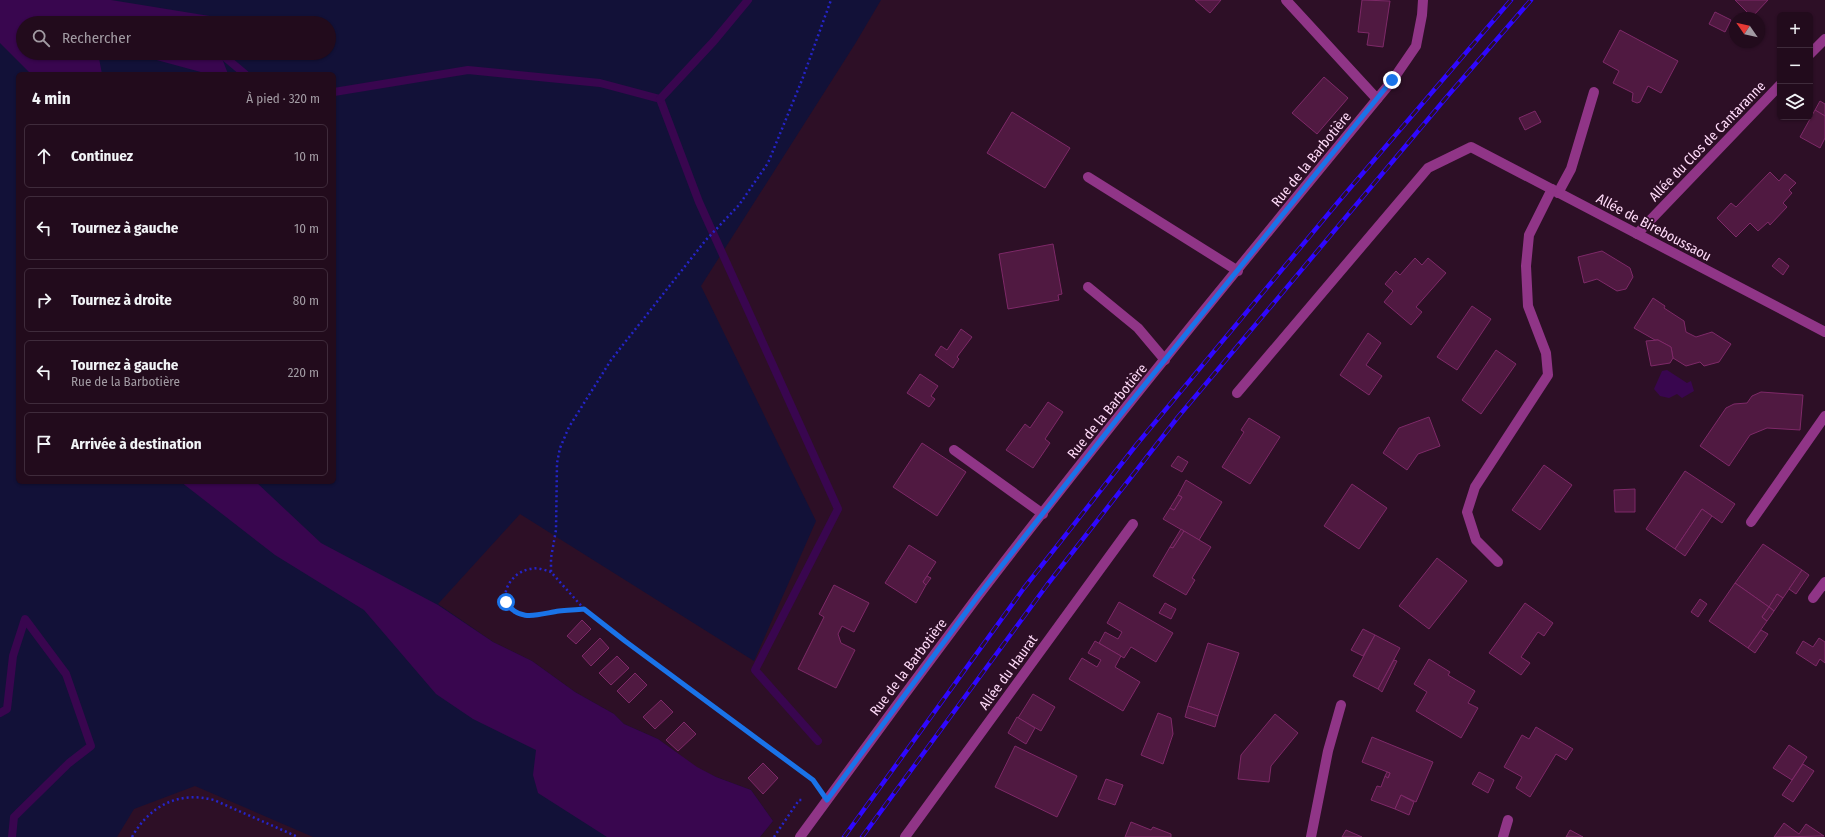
<!DOCTYPE html>
<html lang="fr">
<meta charset="utf-8">
<style>
:root{--surface:#220b1c;--page:#2e1929;--text:#f1f3f6;--muted:#a29ba3;--line:#3f2b3b}
body{margin:0;font-family:"Fira Sans Condensed",sans-serif;background:var(--page);color:var(--text)}
.controls{position:absolute;right:12px;top:12px;display:grid;overflow:hidden;border-radius:6px;box-shadow:0 1px 3px #0004}
.controls button{width:36px;height:36px;display:grid;place-items:center;padding:0;border:0;border-bottom:1px solid var(--line);background:var(--surface);color:var(--text);font:20px sans-serif}
.compass{position:absolute;left:1729px;top:12px;width:36px;height:36px;border-radius:50%;background:var(--surface);box-shadow:0 1px 3px #0004;rotate:304deg}
.stop{position:absolute;width:12px;height:12px;margin:-9px;border:3px solid #1a73e8;border-radius:50%;background:#fff}
.stop.end{background:#1a73e8;border-color:#fff;box-shadow:0 1px 4px #0008}
.list{margin:0;padding:0;list-style:none}
h2{display:flex;justify-content:space-between;align-items:center;height:52px;margin:0;padding:0 16px;font-size:17px}
h2 small{font-size:13px;font-weight:400;color:var(--muted)}
.list li{display:grid;grid-template-columns:26px 1fr auto;gap:12px;align-items:center;box-sizing:border-box;height:64px;margin:0 8px 8px;padding:0 8px;border:1px solid var(--line);border-radius:6px}
.list b{display:block;font-size:15px;white-space:nowrap}
.list p{margin:0;font-size:13px;white-space:nowrap;color:var(--muted)}
.list em{font-size:13px;font-style:normal;color:var(--muted)}
.icon{flex:none;width:22px;height:22px;fill:none;stroke:currentColor;stroke-width:2;stroke-linecap:round;stroke-linejoin:round}
.map{position:relative;flex:none;width:1825px;height:837px;overflow:hidden}
.search{position:absolute;background:var(--surface);box-shadow:0 1px 3px #0004;left:16px;top:16px;width:320px;height:44px;display:flex;align-items:center;gap:10px;box-sizing:border-box;padding:0 14px;border-radius:22px;color:var(--muted);font-size:15px}
.panel{position:absolute;background:var(--surface);box-shadow:0 1px 3px #0004;left:16px;top:72px;width:320px;height:412px;border-radius:6px}
.map>svg:first-child{display:block}
.green{fill:#121138;fill-rule:evenodd}
.water{fill:#39064f}
.lines{fill:none;stroke-linecap:round;stroke-linejoin:round}
.stream{stroke:#39064f;stroke-width:8}
.building{fill:#501941;stroke:#7e2968}
.path{stroke:#2524c9;stroke-width:2.5;stroke-dasharray:2 3;stroke-linecap:butt}
.minor{stroke:#903587;stroke-width:10}
.rail-casing{stroke:#2f07ff;stroke-width:4.5}
.rail{stroke:#2d0f26;stroke-width:3;stroke-dasharray:9;stroke-linecap:butt}
.route{stroke:#1a73e8;stroke-width:5}
.labels{text-anchor:middle;stroke-width:3.5;stroke-linejoin:round;paint-order:stroke}
.street-label{font-size:14px;fill:#ffdbf9;stroke:#2d0f26}
</style>
<div class="map">
<svg width="1825" height="837" viewBox="0 0 1825 837">
<rect width="100%" height="100%" fill="#2d0f26"/>
<path class="green" d="M 0,0 L 881,0 L 855,44 L 701,286 L 816,521 L 754,661 L 520,514 L 438,604 L 493,642 L 532,661 L 575,692 L 614,714 L 624,724 L 658,739 L 696,767 L 716,777 L 751,790 L 773,821 L 760,837 L 313,837 L 195,786 L 134,809 L 117,837 L 0,837 ZM 23,23 L 329,23 L 329,53 L 23,53 ZM 18,74 L 334,74 L 334,482 L 18,482 Z"/>
<g class="water">
<polygon points="0,0 111,0 228,19 227,23 23,23 23,53 98,53 102,74 31,74 0,43"/>
<polygon points="131,53 220,53 228,74 208,74"/>
<polygon points="1667,370 1687,383 1691,381 1694,391 1682,398 1677,394 1669,398 1660,396 1654,389 1662,371"/>
<polygon points="181,482 256,482 321,543 438,605 493,642 532,661 575,692 614,714 624,724 658,739 697,767 716,777 751,790 773,821 760,837 607,837 538,793 533,775 536,750 473,719 436,694 364,610 275,555"/>
</g>
<g class="lines">
<g class="stream">
<polyline points="220,53 245,74"/>
<polyline points="334,92 468,70 600,83 660,99"/>
<polyline points="660,99 699,202 838,509 755,670 818,741"/>
<polyline points="660,99 714,41 748,0"/>
<polyline points="0,713 7,709 13,656 25,619 66,674 91,746 69,763 14,817 12,837"/>
</g>
</g>
<g class="building">
<polygon points="1195,0 1221,0 1210,13"/>
<polygon points="1362,0 1390,1 1383,47 1367,45 1369,33 1358,32"/>
<polygon points="1735,0 1768,0 1752,17"/>
<polygon points="1715,12 1731,20 1725,32 1709,24"/>
<polygon points="1620,30 1678,61 1661,93 1648,86 1640,102 1637,103 1632,101 1633,93 1613,83 1619,71 1603,62"/>
<polygon points="1324,77 1348,98 1317,134 1292,113"/>
<polygon points="1820,101 1825,104 1825,116 1815,110"/>
<polygon points="1815,110 1825,116 1825,138 1820,148 1800,137"/>
<polygon points="1535,111 1541,122 1525,130 1519,118"/>
<polygon points="1012,112 1070,148 1045,188 987,153"/>
<polygon points="1770,172 1779,181 1785,174 1796,183 1789,190 1792,193 1783,203 1787,207 1770,225 1768,222 1758,231 1750,223 1736,237 1717,218 1731,203 1736,207"/>
<polygon points="1053,244 1062,294 1058,295 1059,300 1008,309 999,254"/>
<polygon points="1602,251 1630,268 1633,277 1626,289 1617,291 1597,279 1584,283 1578,257"/>
<polygon points="1415,258 1422,265 1428,258 1446,273 1416,307 1422,312 1411,325 1384,302 1393,291 1385,284 1396,271 1400,275"/>
<polygon points="1779,258 1789,266 1783,275 1772,266"/>
<polygon points="1653,298 1665,306 1664,308 1684,321 1686,332 1696,337 1712,332 1731,344 1719,362 1704,366 1700,362 1686,366 1673,358 1671,347 1658,340 1655,340 1634,328"/>
<polygon points="1472,306 1491,319 1457,370 1437,357"/>
<polygon points="961,329 972,337 957,357 959,359 953,368 935,355 941,346 947,350"/>
<polygon points="1368,333 1381,343 1366,365 1382,376 1369,395 1340,375"/>
<polygon points="1658,340 1671,347 1673,358 1670,363 1651,366 1646,341"/>
<polygon points="1496,350 1516,364 1481,414 1462,400"/>
<polygon points="920,374 938,386 931,396 935,399 929,407 907,393"/>
<polygon points="1761,392 1803,395 1800,430 1767,428 1750,435 1729,466 1700,446 1726,408 1734,404 1747,403 1752,396"/>
<polygon points="1048,402 1063,412 1045,439 1050,443 1033,468 1006,450 1025,424 1030,428"/>
<polygon points="1429,417 1440,446 1418,454 1407,470 1383,453 1399,428"/>
<polygon points="1249,418 1280,437 1250,484 1222,467 1244,432 1241,430"/>
<polygon points="922,443 966,472 937,516 893,487"/>
<polygon points="1178,456 1188,462 1182,472 1171,466"/>
<polygon points="1544,465 1572,485 1540,530 1512,510"/>
<polygon points="1685,471 1735,504 1722,523 1702,509 1675,549 1646,529"/>
<polygon points="1186,480 1222,502 1199,540 1163,519 1170,508 1174,510 1182,497 1178,495"/>
<polygon points="1352,484 1387,508 1359,549 1324,526"/>
<polygon points="1635,489 1635,512 1615,512 1614,490"/>
<polygon points="1178,495 1182,497 1174,510 1170,508"/>
<polygon points="1702,509 1712,516 1685,556 1675,549"/>
<polygon points="1181,529 1184,531 1173,548 1170,547"/>
<polygon points="1184,531 1211,547 1192,578 1195,580 1186,595 1153,576 1170,547 1173,548"/>
<polygon points="1763,544 1802,570 1783,598 1777,594 1769,607 1735,583"/>
<polygon points="909,545 936,562 923,582 926,585 916,603 885,583"/>
<polygon points="1437,558 1467,581 1429,629 1399,606"/>
<polygon points="1802,570 1809,575 1796,594 1789,589"/>
<polygon points="927,576 931,578 926,585 923,582"/>
<polygon points="1735,583 1769,607 1762,617 1767,621 1748,648 1709,621"/>
<polygon points="834,585 869,603 854,632 842,626 838,634 841,643 855,650 836,688 798,669 824,617 819,614"/>
<polygon points="1777,594 1783,598 1774,611 1769,607"/>
<polygon points="1700,599 1707,604 1698,617 1691,612"/>
<polygon points="1119,602 1173,633 1156,662 1131,647 1124,658 1099,643 1105,632 1118,639 1122,632 1107,623"/>
<polygon points="1165,603 1176,609 1171,619 1159,613"/>
<polygon points="1525,603 1553,623 1544,636 1538,632 1521,657 1530,663 1521,675 1489,653"/>
<polygon points="1769,607 1774,611 1767,621 1762,617"/>
<polygon points="582,620 591,629 576,644 567,636"/>
<polygon points="1363,629 1375,635 1363,656 1351,650"/>
<polygon points="1761,630 1768,634 1755,653 1748,648"/>
<polygon points="1375,635 1400,648 1378,689 1353,676"/>
<polygon points="600,638 609,648 591,666 582,656"/>
<polygon points="1819,638 1825,642 1825,663 1820,659 1816,666 1796,653 1803,641 1813,647"/>
<polygon points="1095,641 1121,656 1115,667 1140,682 1123,711 1069,679 1082,658 1097,667 1101,660 1088,653"/>
<polygon points="1208,643 1239,653 1218,716 1188,706"/>
<polygon points="617,656 629,668 611,685 599,673"/>
<polygon points="1429,659 1450,672 1448,675 1475,691 1468,703 1478,708 1461,738 1416,711 1427,692 1414,684"/>
<polygon points="1394,660 1397,661 1382,692 1378,689"/>
<polygon points="635,673 647,685 629,703 617,691"/>
<polygon points="1033,694 1055,707 1041,731 1018,718"/>
<polygon points="661,700 673,712 655,729 643,717"/>
<polygon points="1188,706 1218,716 1215,727 1185,717"/>
<polygon points="1158,713 1171,718 1173,734 1163,764 1141,755"/>
<polygon points="1275,714 1298,733 1271,766 1269,782 1238,779 1241,755"/>
<polygon points="1017,717 1035,728 1026,744 1008,733"/>
<polygon points="684,722 696,734 678,751 666,740"/>
<polygon points="1536,727 1573,749 1566,760 1556,754 1530,797 1516,788 1522,777 1504,767 1522,735 1529,739"/>
<polygon points="1372,737 1433,762 1416,802 1401,795 1395,809 1371,800 1377,786 1381,787 1385,776 1388,778 1390,773 1362,762"/>
<polygon points="1789,745 1807,757 1792,780 1773,768"/>
<polygon points="1015,746 1077,776 1057,817 995,787"/>
<polygon points="763,763 778,778 763,794 748,778"/>
<polygon points="1803,764 1814,771 1793,802 1782,795"/>
<polygon points="1387,772 1390,773 1388,778 1385,776"/>
<polygon points="1479,772 1494,780 1488,793 1472,784"/>
<polygon points="1106,779 1123,785 1115,805 1098,799"/>
<polygon points="1401,795 1414,802 1409,815 1395,809"/>
<polygon points="1131,822 1151,830 1153,827 1171,834 1171,837 1125,837"/>
<polygon points="1784,823 1799,834 1806,824 1824,836 1774,837"/>
<polygon points="1346,830 1362,837 1342,837"/>
<polygon points="1570,830 1583,837 1566,837"/>
</g>
<g class="lines">
<g class="path">
<path d="M 551,572 C 545,570 537,567 530,569 C 503,574 493,613 526,616 C 537,617 548,613 559,611 C 568,610 576,610 584,609"/>
<polyline points="815,784 813,780 625,641 585,610 551,572 551,558 556,530 557,463 560,448 569,427 611,360 705,241 739,205 768,163 802,80 831,0"/>
<path d="M 132,837 C 150,805 179,791 214,800 L 298,837"/>
<polyline points="774,837 799,800 802,800"/>
</g>
<g class="minor">
<polyline points="1286,0 1377,99"/>
<polyline points="1810,54 1825,39"/>
<polyline points="1088,177 1238,271"/>
<polyline points="1558,193 1571,169 1594,92"/>
<polyline points="1637,234 1780,85"/>
<polyline points="1088,287 1138,328 1165,360"/>
<polyline points="1237,393 1428,168 1471,147 1825,332"/>
<polyline points="954,450 1043,514"/>
<polyline points="1751,522 1825,416"/>
<polyline points="1498,562 1476,540 1467,512 1475,487 1548,375 1546,353 1528,306 1526,266 1529,235 1552,189"/>
<polyline points="1813,598 1825,582"/>
<path d="M 800,837 C 859,756 918,676 978,596 C 1112,421 1252,251 1392,81 L 1416,46 L 1422,15 L 1423,0"/>
<polyline points="905,837 1133,524"/>
<polyline points="1311,837 1328,751 1341,705"/>
<polyline points="1503,837 1508,820"/>
</g>
<g class="rail-casing">
<g id="rail">
<polyline points="844,837 1024,588 1137,444 1339,201 1511,0"/>
<polyline points="862,837 1047,585 1178,417 1445,99 1531,0"/>
</g>
</g>
<use href="#rail" class="rail"/>
</g>
<g class="lines">
<path class="route" d="M 506,602 C 519,623 539,614 559,611 C 568,610 576,610 584,609 L 625,641 L 813,780 L 827,800 L 978,596 L 1125,409 L 1392,80"/>
</g>
<g class="labels">
<g class="street-label">
<text transform="translate(1707 141) rotate(-46)" y="5">Allée du Clos de Cantaranne</text>
<text transform="translate(1311 159) rotate(-51)" y="5">Rue de la Barbotière</text>
<text transform="translate(1654 227) rotate(28)" y="5">Allée de Bireboussaou</text>
<text transform="translate(1107 411) rotate(-51)" y="5">Rue de la Barbotière</text>
<text transform="translate(908 667) rotate(-53)" y="5">Rue de la Barbotière</text>
<text transform="translate(1008 672) rotate(-54)" y="5">Allée du Haurat</text>
</g>
</g>
</svg>
<div class="controls">
<button>+</button>
<button>−</button>
<button><svg class="icon" aria-label="layers" viewBox="0 0 24 24"><path d="M12 4l9 5-9 5-9-5zM3 14l9 5 9-5"/></svg></button>
</div>
<svg class="compass" viewBox="-18 -18 36 36"><path d="M0-13l5 13h-10z" fill="#e53935"/><path d="M0 13l5-13h-10z" fill="#a29ba3"/></svg>
<div class="stop" style="left:506px;top:602px"></div>
<div class="stop end" style="left:1392px;top:80px"></div>
<div class="search"><svg class="icon" aria-label="search" viewBox="0 0 24 24"><circle cx="10" cy="10" r="6"/><path d="M15 15l6 6"/></svg>Rechercher</div>
<section class="panel">
<h2>4 min<small>À pied · 320 m</small></h2>
<ul class="list">
<li><svg class="icon" aria-label="ahead" viewBox="0 0 24 24"><path d="M12 20V5M6 11l6-6 6 6"/></svg><div><b>Continuez</b></div><em>10 m</em></li>
<li><svg class="icon" aria-label="left" viewBox="0 0 24 24"><path d="M17 20v-9H6M10 6l-5 5 5 5"/></svg><div><b>Tournez à gauche</b></div><em>10 m</em></li>
<li><svg class="icon" aria-label="right" viewBox="0 0 24 24"><path d="M7 20v-9h11M14 6l5 5-5 5"/></svg><div><b>Tournez à droite</b></div><em>80 m</em></li>
<li><svg class="icon" aria-label="left" viewBox="0 0 24 24"><path d="M17 20v-9H6M10 6l-5 5 5 5"/></svg><div><b>Tournez à gauche</b><p>Rue de la Barbotière</p></div><em>220 m</em></li>
<li><svg class="icon" aria-label="arrive" viewBox="0 0 24 24"><path d="M6 21V4h12l-3 4 3 4H6"/></svg><div><b>Arrivée à destination</b></div></li>
</ul>
</section>
</div>
